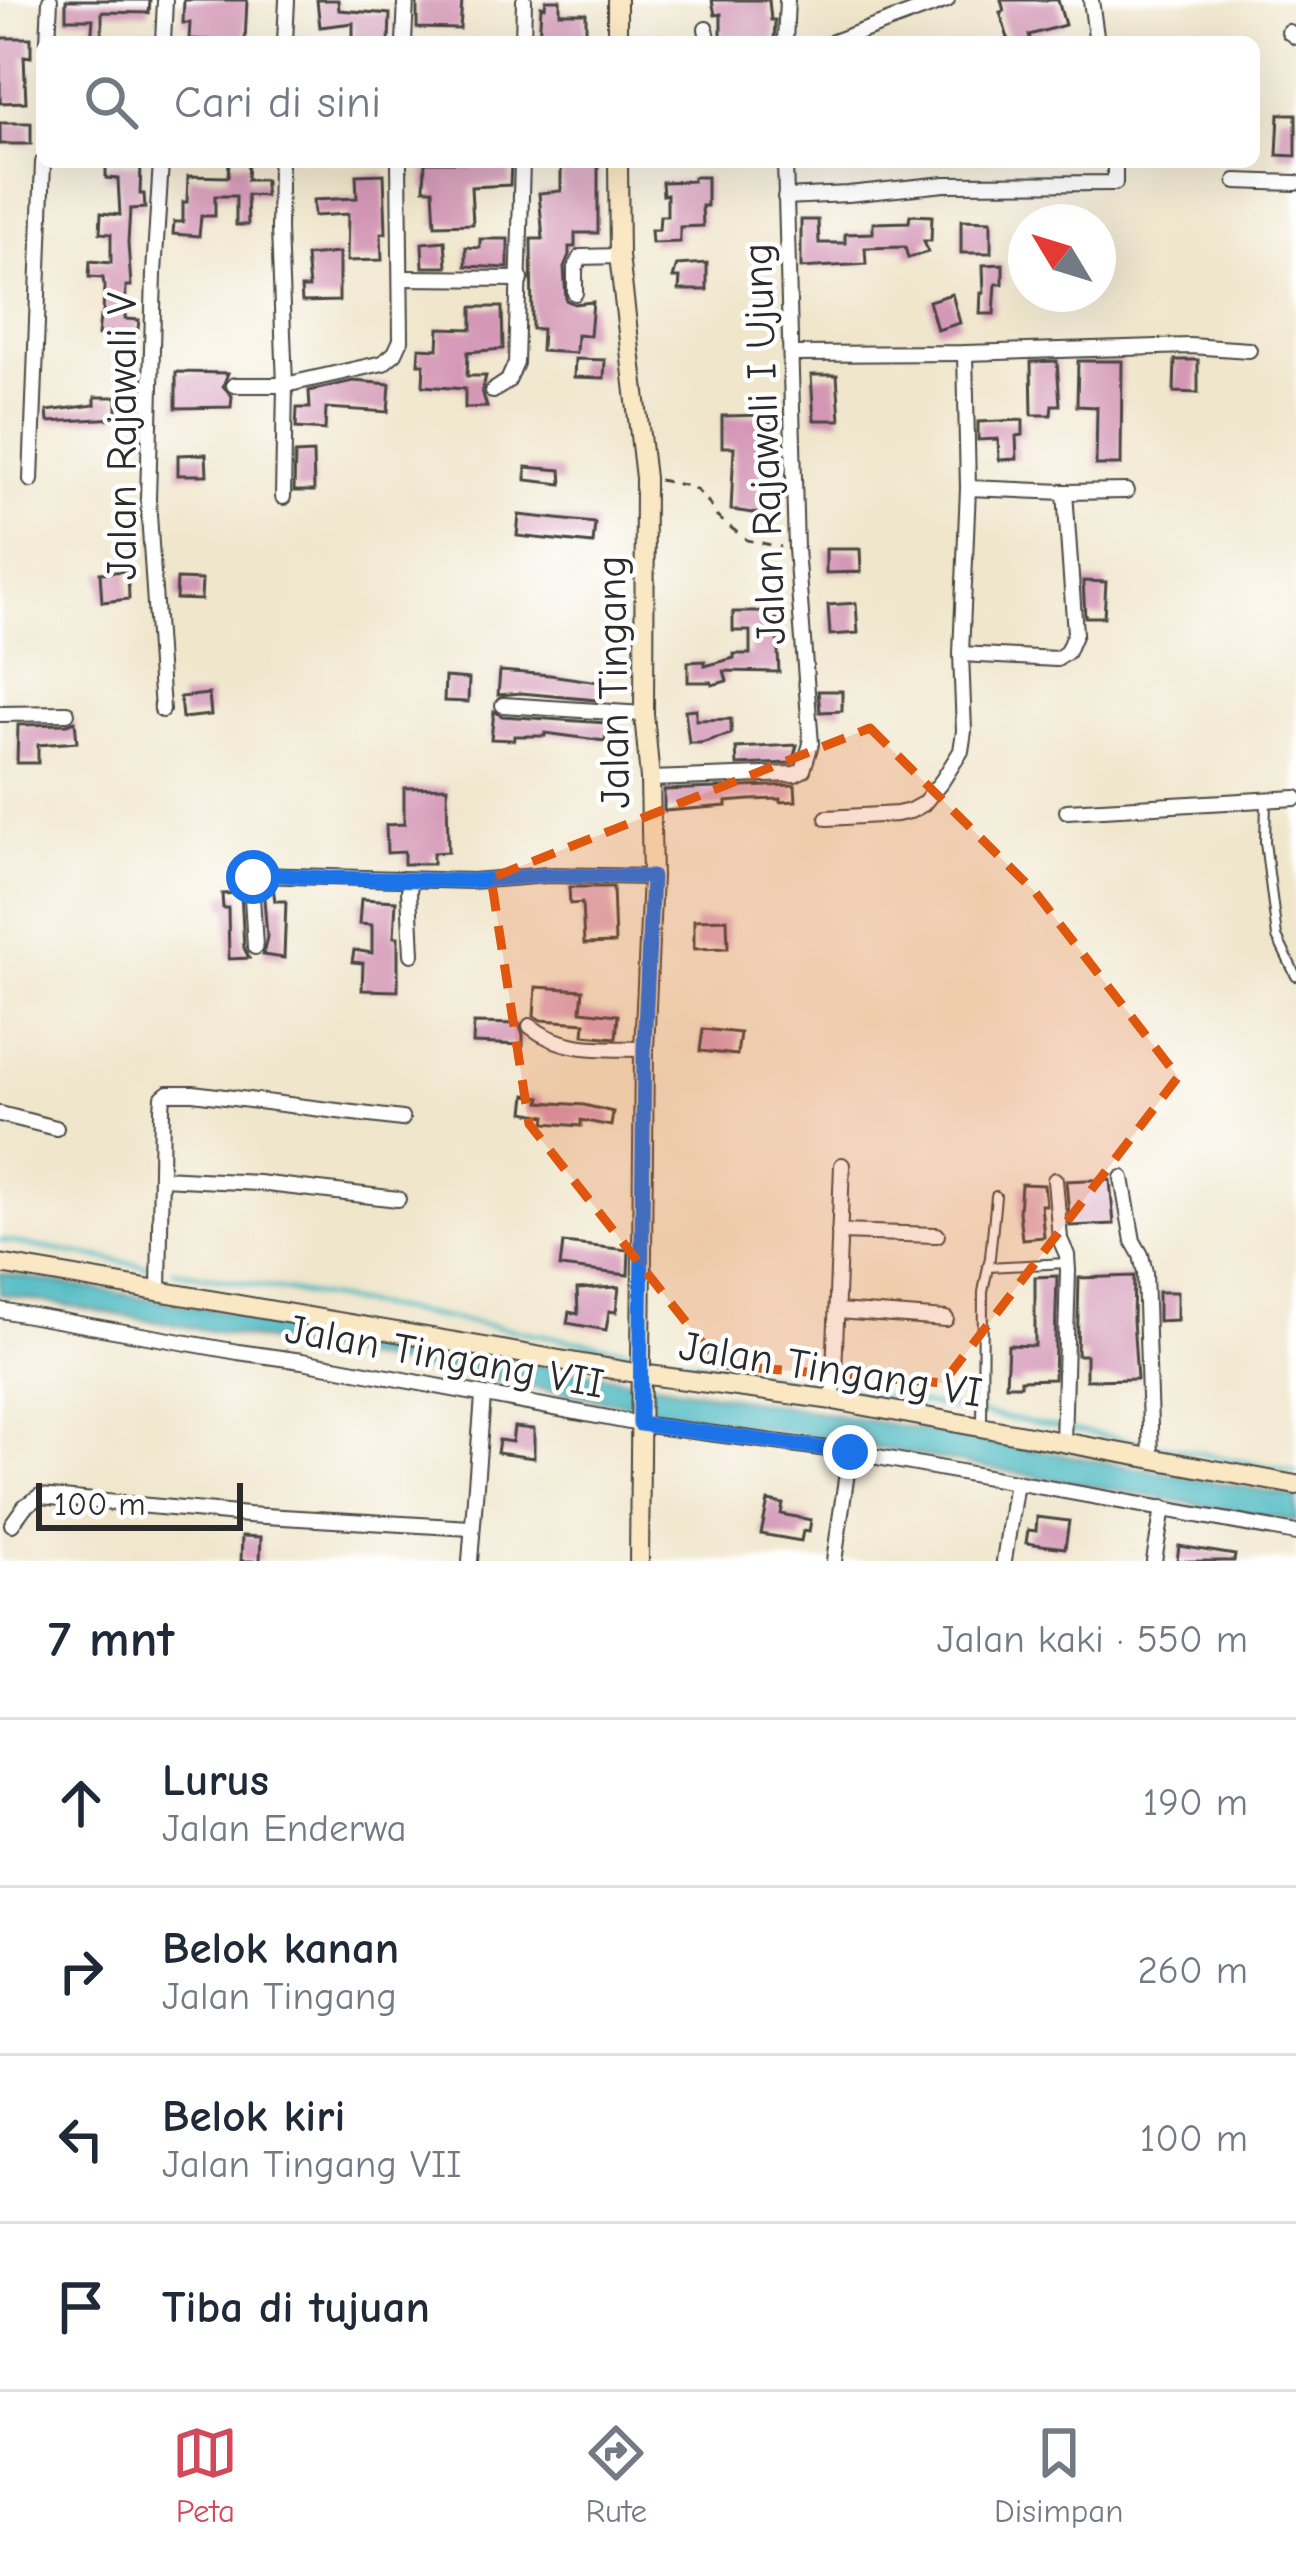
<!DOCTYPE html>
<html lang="id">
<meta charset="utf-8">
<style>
:root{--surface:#fff;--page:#f6f6f7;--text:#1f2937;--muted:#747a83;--line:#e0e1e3;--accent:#d1495b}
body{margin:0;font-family:"Comic Neue",sans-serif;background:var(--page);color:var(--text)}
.compass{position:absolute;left:1008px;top:204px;width:108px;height:108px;border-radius:50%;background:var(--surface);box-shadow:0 12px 48px #0002;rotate:308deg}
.scale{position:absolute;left:36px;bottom:30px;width:207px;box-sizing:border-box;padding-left:12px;border:6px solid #2b2b2b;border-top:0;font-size:33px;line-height:42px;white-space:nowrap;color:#2b2b2b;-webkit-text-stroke:9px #fff;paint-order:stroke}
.stop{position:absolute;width:36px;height:36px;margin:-27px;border:9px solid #1a73e8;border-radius:50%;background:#fff}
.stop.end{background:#1a73e8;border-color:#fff;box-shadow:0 3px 12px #0008}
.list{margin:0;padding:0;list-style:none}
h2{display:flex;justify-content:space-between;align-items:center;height:156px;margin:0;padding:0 48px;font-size:51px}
h2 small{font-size:39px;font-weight:400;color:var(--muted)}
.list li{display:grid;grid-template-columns:78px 1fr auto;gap:36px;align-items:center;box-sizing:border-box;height:168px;padding:0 48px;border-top:3px solid var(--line)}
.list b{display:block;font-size:45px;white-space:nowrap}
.list p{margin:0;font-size:39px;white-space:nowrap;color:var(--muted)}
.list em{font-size:39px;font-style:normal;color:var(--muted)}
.icon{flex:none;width:66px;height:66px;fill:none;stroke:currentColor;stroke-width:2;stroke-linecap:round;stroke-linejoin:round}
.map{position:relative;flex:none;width:1296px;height:1561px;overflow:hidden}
.search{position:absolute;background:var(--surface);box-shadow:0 12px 48px #0002;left:36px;right:36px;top:36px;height:132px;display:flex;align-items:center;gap:30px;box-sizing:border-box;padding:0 42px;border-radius:18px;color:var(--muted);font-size:45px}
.sheet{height:828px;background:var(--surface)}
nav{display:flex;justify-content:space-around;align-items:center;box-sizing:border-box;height:168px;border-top:3px solid var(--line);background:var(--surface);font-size:33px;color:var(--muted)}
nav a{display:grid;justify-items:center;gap:6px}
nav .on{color:var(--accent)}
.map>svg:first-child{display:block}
.water{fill:#49b8c0;stroke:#3a7276;stroke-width:3}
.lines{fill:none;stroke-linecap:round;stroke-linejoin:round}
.stream{stroke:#49b8c0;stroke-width:4.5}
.building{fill:#d497b6}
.service-casing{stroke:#494743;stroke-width:12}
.minor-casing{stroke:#494743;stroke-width:18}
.secondary-casing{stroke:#494743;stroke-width:22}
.path{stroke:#494743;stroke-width:3;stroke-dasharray:9 9;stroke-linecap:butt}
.service{stroke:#fff;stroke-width:8}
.minor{stroke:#fff;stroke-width:14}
.secondary{stroke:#fae7c3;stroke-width:18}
.route{stroke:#1a73e8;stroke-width:15}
.marked{fill:#df570e;fill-opacity:0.2;stroke:#df570e;stroke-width:9;stroke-dasharray:24 15;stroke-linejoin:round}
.labels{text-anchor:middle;stroke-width:9;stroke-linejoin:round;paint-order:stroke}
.street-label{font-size:42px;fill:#2b2b2b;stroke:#fff}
</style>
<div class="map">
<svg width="1296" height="1561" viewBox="0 0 1296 1561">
<rect width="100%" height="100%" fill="#fff"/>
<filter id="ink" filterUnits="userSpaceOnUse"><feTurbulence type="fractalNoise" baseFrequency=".00833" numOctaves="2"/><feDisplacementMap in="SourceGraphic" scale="24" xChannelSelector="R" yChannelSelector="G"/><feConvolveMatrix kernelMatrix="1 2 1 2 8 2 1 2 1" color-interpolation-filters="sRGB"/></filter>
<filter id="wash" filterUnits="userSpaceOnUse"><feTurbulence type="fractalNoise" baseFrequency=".004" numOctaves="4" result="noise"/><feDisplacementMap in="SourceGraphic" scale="48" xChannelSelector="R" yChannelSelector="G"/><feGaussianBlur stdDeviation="2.7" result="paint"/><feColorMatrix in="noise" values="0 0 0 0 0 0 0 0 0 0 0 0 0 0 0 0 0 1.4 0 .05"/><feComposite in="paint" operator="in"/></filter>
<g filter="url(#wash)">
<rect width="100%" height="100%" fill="#f0e6cc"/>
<path class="water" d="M 0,1273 C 432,1347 865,1417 1296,1497 L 1296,1522 L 0,1294 Z"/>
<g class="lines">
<g class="stream">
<polyline points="0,1240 151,1267"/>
<polyline points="174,1271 635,1351"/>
<polyline points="666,1357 1145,1443"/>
<polyline points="1156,1445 1296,1472"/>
</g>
</g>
<g id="blocks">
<g class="building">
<polygon points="66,0 150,0 149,13 102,12 102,42 91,42 93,19 66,19"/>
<polygon points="184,0 247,0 245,42 189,39 190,23 183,23"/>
<polygon points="317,0 338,0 339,10 390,14 389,42 353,42 353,23 320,27"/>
<polygon points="417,0 462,0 460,29 417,28"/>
<polygon points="546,0 560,0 560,13 586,13 586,42 539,41 541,6 545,7"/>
<polygon points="712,0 769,0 771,20 775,20 774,42 721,42 721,14 715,15"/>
<polygon points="1001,0 1058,0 1065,25 1029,35 1031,42 1009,42 1000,12 1004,11"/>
<polygon points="0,38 31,38 31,57 24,56 26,102 0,103"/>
<polygon points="1279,114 1296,114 1296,156 1277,155"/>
<rect x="0" y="123" width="31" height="21"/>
<polygon points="229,162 248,162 247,180 265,180 265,196 247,195 248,225 236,225 236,196 215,196 215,216 201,216 199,236 173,234 174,222 183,222 183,202 187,202 188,176 228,177"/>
<polygon points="425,162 511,162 510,185 471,187 473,224 435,225 433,189 424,189"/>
<polygon points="561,162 598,162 598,233 575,233 575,247 569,247 569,255 564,267 566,300 574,304 593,302 590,336 577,335 576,353 541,351 542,329 532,329 531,239 543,239 539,193 561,191"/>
<polygon points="106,164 141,164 140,194 144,194 145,208 130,209 128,243 131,286 126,286 125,319 139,320 137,338 98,335 100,317 103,317 104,286 103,278 89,277 90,261 111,263 111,234 100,233 101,213 120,215 118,179 106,178"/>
<polygon points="384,174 386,233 381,233 382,260 347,261 348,214 314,216 313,200 357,198 356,175"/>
<polygon points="693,177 707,177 707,206 702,206 703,226 680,227 680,242 652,243 651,230 659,230 660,216 667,216 667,194 663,195 662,182 693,181"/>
<polygon points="910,215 932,216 931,241 924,241 928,252 908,258 905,247 865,248 866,264 801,268 801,220 818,220 819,243 845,243 845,234 873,233 873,223 909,222"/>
<polygon points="961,220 991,221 991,253 961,253"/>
<polygon points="480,239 508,239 508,268 466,266 466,247 480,248"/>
<polygon points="445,241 447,267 423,267 422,243"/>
<polygon points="339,253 339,301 302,302 301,288 309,288 306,256"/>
<polygon points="707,263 707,290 679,290 680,278 673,278 677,265"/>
<polygon points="1003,264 1003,284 996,284 994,314 980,314 981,293 984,293 983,265"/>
<polygon points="952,294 960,323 937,330 929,301"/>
<polygon points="472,307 502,307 503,349 468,352 467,376 486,376 482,391 487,407 465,408 465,389 423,386 424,364 418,364 419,348 438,349 439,328 472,329"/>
<polygon points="575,359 605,360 604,378 574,377"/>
<polygon points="1175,360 1198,360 1198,393 1174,392"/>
<polygon points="1057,361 1060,405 1052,405 1051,415 1032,415 1031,362"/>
<polygon points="1078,361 1122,361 1121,465 1096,465 1097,407 1077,406"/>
<polygon points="176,372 228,373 223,386 232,396 231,407 176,408"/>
<polygon points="811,375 837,375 840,420 814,420"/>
<polygon points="353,381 390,384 388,412 326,408 325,430 296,428 297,408 310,408 309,391"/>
<polygon points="95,397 117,397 117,418 48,422 47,411 95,405"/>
<polygon points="770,415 771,446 761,447 761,469 766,468 767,491 764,491 761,514 731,510 734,447 722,447 722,416"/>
<polygon points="1023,420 1023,435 1016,436 1017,459 999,460 998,439 978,440 978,422"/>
<polygon points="313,453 314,491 294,491 295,454"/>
<polygon points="206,454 207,475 178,475 178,455"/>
<polygon points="526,467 561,470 562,484 526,480"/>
<polygon points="519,515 595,523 593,544 517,536"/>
<polygon points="826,549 860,549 861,572 826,573"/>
<polygon points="128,571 129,599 102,602 100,573"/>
<polygon points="177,579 202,580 201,600 176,599"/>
<polygon points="1083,581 1106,582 1104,617 1085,617"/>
<polygon points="856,603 858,633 830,635 828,605"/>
<polygon points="733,612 776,612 779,672 724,671 727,681 712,685 711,682 688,682 688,662 705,661 705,666 734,658 734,654 750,654 750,631 733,631"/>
<polygon points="500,671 550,675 599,682 597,700 521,693 498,695"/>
<polygon points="445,677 469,679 468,702 444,701"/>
<polygon points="818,691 842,691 842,711 820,712"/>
<polygon points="209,694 211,715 182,718 180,697"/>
<polygon points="696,709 696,720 731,719 731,734 701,743 689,743 685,710"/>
<polygon points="494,711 502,716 607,723 605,741 545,733 545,736 514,736 514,740 491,739"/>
<polygon points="75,721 77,742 38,745 38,763 17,763 18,725 67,724"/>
<polygon points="797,745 792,763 737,765 736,748"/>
<polygon points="795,785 796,801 780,802 780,799 750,800 726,802 726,806 664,811 664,790"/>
<polygon points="447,787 448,852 433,853 433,864 404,864 404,852 387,853 386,825 404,824 404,788"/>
<polygon points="263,886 273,887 275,901 286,901 284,958 263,955 267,937"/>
<polygon points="569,887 613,887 615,943 584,944 582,903 570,904"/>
<polygon points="241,893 244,948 249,958 229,959 228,908 223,908 222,894"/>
<polygon points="361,899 396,901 394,937 398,937 398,991 362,990 363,963 352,962 354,950 372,953 372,925 359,924"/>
<polygon points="727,919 728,948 694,949 694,920"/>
<polygon points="536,987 583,990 581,1011 618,1015 616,1038 584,1035 585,1023 541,1020 534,1016"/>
<polygon points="474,1023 519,1024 523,1035 523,1045 473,1043"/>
<polygon points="703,1029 740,1033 737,1055 700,1051"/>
<polygon points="526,1095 541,1097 540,1102 584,1105 613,1112 611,1126 581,1120 581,1126 545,1123 546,1116 524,1112"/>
<polygon points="1087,1180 1110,1180 1114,1224 1070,1226 1066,1181"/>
<polygon points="1021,1184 1044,1185 1046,1205 1041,1205 1044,1237 1022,1239 1019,1212"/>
<polygon points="563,1243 629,1250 628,1275 560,1267"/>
<polygon points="1057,1276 1054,1379 1021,1380 1021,1385 1006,1385 1008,1345 1035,1346 1035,1277"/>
<polygon points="1134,1276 1133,1320 1137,1379 1086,1380 1086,1355 1077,1355 1079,1278"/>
<polygon points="619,1287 616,1312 609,1311 606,1330 567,1323 569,1312 578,1314 577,1289"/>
<polygon points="1158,1292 1177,1292 1177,1320 1158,1321"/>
<polygon points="514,1427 534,1429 534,1458 497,1453 499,1440 512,1442"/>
<polygon points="768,1501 783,1504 781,1514 811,1520 809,1532 803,1531 801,1541 761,1534"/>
<polygon points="1037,1517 1069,1521 1065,1548 1026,1543 1028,1530 1036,1531"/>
<polygon points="242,1536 261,1537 260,1561 241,1561"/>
<polygon points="1179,1546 1235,1555 1234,1561 1177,1561"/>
</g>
</g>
</g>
<g filter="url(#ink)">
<use href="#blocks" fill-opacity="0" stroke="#494743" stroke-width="3"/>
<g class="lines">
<g class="service-casing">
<g id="service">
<polyline points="1266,801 1265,842 1277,937 1296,976"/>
<polyline points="987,1267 1067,1263"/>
<polyline points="982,1427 983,1292 990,1257 996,1196"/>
</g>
</g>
<g class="minor-casing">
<g id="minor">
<polyline points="1091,0 1096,36 1100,42"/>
<polyline points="706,29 709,42"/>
<polyline points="1289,32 1296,37"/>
<polyline points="48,42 50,0"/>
<polyline points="163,42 165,0"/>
<polyline points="285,42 287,0"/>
<polyline points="404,42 406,0"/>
<polyline points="523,42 524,0"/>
<polyline points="785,42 787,0"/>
<polyline points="833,42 947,0"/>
<polyline points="161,162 154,273 148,499 162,710"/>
<polyline points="1236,181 1296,183"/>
<polyline points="785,197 848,194 945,184 1115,183 1115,162"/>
<polyline points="401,278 521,279"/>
<polyline points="575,293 575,268 581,257 619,256"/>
<polyline points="792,354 965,353 1190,346 1249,350"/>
<polyline points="234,385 285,385 279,229 280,162"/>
<polyline points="493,391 508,381 516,363 522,162"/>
<polyline points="31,480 43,162"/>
<polyline points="1065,492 1126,491"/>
<polyline points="283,497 285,385 383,363 395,353 401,340 399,162"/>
<polyline points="961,654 1057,659 1067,652 1075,633 1065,492 968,488"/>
<polyline points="503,705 644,714"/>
<polyline points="0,714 67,713"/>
<polyline points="650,779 795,774 803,770 811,744 796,549 785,162"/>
<polyline points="1067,811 1296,798"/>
<polyline points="827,818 897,814 910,811 923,804 942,781 961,751 964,731 961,654 968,488 965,353"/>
<polyline points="411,880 409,891 412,954"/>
<polyline points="255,947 251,880 256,875 472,881 548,875 652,877"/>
<path d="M 530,1026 C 564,1053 603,1048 644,1049"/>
<polyline points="0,1114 56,1128"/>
<polyline points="162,1178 258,1183 398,1199"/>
<polyline points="1122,1178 1133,1241 1141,1255 1145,1273 1151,1458"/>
<polyline points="1055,1180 1060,1239 1067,1255 1068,1271 1063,1443"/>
<polyline points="839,1232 937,1235"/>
<polyline points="159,1292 162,1109 163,1097 168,1093 193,1093 402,1119"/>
<polyline points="0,1310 238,1352 302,1361 640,1424 850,1452 1296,1533"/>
<polyline points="838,1311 946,1319"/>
<polyline points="833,1400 842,1165"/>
<polyline points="12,1524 25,1506 40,1496 248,1515 471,1528"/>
<polyline points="470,1561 483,1397"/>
<polyline points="834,1561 850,1452"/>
<polyline points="1004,1561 1016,1482"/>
<polyline points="1154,1561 1163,1508"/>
</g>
</g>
<g class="secondary-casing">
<g id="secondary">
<polyline points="617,0 617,42"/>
<polyline points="618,162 619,256 645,478 644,714 650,779 652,877 644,1049 639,1561"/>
<polyline points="0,1264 641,1374 833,1400 1296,1485"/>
</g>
</g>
<polyline class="path" points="659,480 693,487 707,500 717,517 747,540 781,547"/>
<use href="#service" class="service"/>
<use href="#minor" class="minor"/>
<use href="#secondary" class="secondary"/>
</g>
</g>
<g class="lines" filter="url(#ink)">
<polyline class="route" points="253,877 263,874 327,878 472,881 548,875 652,877 644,1048 640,1424 850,1452"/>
</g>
<path class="marked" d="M 870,728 L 1035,892 L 1178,1077 L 943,1383 L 720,1365 L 529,1124 L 491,878 Z"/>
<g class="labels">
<g class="street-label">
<text transform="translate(121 436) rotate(-90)" y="15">Jalan Rajawali V</text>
<text transform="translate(763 444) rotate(-92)" y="15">Jalan Rajawali I Ujung</text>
<text transform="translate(612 682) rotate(-91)" y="15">Jalan Tingang</text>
<text transform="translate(445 1355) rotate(10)" y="15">Jalan Tingang VII</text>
<text transform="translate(831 1368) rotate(9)" y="15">Jalan Tingang VI</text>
</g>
</g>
</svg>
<svg class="compass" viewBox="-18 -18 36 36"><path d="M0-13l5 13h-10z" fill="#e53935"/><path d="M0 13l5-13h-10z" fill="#747a83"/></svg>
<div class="scale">100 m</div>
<div class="stop" style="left:253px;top:877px"></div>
<div class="stop end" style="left:850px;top:1452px"></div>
<div class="search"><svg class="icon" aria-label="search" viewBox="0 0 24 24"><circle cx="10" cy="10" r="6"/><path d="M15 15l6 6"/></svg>Cari di sini</div>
</div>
<section class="sheet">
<h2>7 mnt<small>Jalan kaki · 550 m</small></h2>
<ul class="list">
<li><svg class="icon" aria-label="ahead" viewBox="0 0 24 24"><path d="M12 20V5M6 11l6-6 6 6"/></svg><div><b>Lurus</b><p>Jalan Enderwa</p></div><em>190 m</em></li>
<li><svg class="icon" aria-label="right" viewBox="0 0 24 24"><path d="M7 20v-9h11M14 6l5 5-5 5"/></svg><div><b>Belok kanan</b><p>Jalan Tingang</p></div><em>260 m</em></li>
<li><svg class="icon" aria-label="left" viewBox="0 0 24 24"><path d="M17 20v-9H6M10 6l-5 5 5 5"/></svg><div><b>Belok kiri</b><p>Jalan Tingang VII</p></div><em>100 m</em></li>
<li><svg class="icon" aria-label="arrive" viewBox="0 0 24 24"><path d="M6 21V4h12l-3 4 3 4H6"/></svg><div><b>Tiba di tujuan</b></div></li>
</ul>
</section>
<nav>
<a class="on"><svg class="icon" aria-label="map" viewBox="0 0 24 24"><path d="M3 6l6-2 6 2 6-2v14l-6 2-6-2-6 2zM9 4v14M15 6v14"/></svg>Peta</a>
<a><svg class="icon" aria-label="directions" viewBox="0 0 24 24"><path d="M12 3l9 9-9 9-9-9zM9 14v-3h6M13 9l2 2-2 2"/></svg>Rute</a>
<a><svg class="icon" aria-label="saved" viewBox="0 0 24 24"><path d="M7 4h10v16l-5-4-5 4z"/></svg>Disimpan</a>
</nav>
